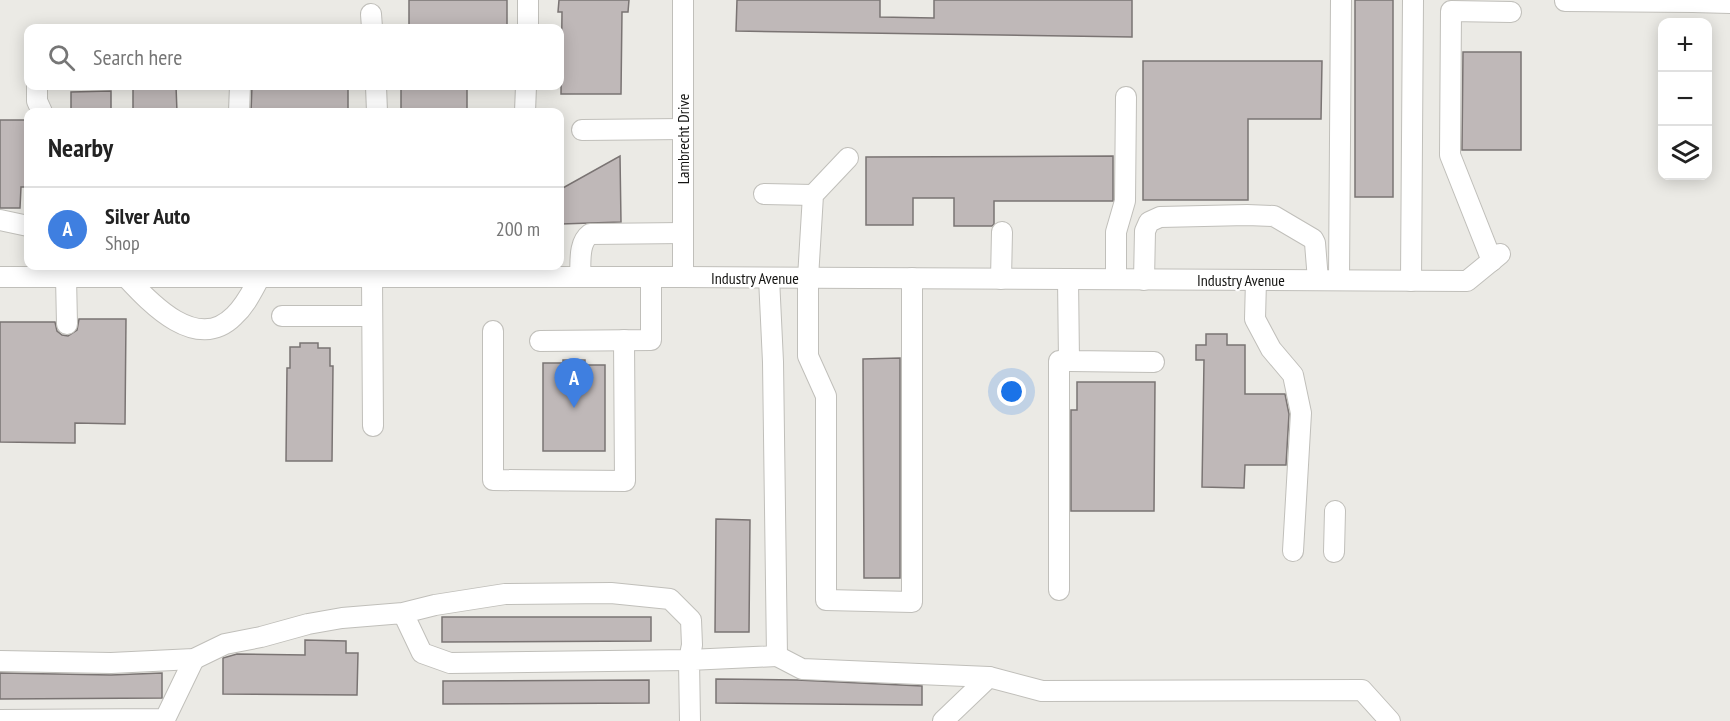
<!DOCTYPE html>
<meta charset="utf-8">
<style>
:root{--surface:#fff;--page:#f2f2f2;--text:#222;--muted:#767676;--line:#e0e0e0;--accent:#317845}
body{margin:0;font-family:"PT Sans Narrow",sans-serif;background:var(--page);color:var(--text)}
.controls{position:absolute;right:18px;top:18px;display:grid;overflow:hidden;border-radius:12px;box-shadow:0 3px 15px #0003}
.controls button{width:54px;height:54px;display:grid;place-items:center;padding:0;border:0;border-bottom:2px solid var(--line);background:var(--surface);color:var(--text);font:30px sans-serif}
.you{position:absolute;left:1012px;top:392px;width:21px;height:21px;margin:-15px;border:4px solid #fff;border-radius:50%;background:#1a73e8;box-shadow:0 0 0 9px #1a73e833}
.badge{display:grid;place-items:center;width:39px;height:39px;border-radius:50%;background:var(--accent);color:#fff;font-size:20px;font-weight:700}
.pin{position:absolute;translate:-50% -50px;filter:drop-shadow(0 2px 3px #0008)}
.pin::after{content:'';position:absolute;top:32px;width:21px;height:18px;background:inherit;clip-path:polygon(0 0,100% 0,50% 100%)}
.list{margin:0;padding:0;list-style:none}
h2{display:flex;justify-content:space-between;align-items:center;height:78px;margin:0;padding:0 24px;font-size:26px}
h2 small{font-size:20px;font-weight:400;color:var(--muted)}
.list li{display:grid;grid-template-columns:39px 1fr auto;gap:18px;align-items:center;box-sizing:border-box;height:84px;padding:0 24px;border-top:2px solid var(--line)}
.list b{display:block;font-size:22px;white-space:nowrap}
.list p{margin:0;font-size:20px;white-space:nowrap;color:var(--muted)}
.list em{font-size:20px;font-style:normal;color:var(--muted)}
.icon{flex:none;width:33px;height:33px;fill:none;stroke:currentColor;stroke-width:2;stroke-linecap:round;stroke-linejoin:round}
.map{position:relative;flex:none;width:1730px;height:721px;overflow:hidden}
.search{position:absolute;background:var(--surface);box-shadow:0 3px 15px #0003;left:24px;top:24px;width:540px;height:66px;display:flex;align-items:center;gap:15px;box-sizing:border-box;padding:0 21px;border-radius:12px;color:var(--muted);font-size:22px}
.panel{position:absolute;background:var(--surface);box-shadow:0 3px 15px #0003;left:24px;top:108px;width:540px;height:162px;border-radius:12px}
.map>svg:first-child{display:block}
.building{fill:#bfb8b8;stroke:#7a7473;stroke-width:1.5}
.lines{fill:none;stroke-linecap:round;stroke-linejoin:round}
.minor-casing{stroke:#c0bfba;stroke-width:22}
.minor{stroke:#fff;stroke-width:20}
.labels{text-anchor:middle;stroke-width:4.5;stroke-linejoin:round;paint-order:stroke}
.street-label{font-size:16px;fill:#151513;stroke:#fff}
</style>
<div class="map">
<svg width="1730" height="721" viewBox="0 0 1730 721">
<rect width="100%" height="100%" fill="#ebeae5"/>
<g class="building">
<rect x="409" y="0" width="98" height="28"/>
<polygon points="559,0 629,0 628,12 622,12 621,94 561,94 562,12 558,12"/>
<polygon points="737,0 880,0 880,17 934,18 934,0 1132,0 1132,37 736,31"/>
<rect x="1355" y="0" width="38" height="197"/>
<polygon points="1463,52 1521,52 1521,150 1462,150"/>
<polygon points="1143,61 1322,61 1321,119 1248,119 1248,200 1143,200"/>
<polygon points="133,86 176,86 177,112 133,112"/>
<polygon points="252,86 348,86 348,112 251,112"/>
<rect x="401" y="86" width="66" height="26"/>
<polygon points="111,91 111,112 71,112 71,92"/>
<polygon points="0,120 28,120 28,187 21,187 20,208 0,208"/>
<polygon points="620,156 621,222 561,224 561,189"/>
<polygon points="1113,156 1113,201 994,201 994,224 992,226 954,226 954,198 913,198 913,225 866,225 866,157"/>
<polygon points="79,319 126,319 125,424 75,423 75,443 0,442 0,322 55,322 57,331 62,335 68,336 77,330"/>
<polygon points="1206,334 1227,334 1227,345 1245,345 1245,394 1285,394 1289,414 1286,465 1245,465 1244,488 1202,487 1204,360 1196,360 1196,345 1206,345"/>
<polygon points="300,343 318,343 318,348 330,348 330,366 333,366 332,461 286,461 287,368 290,368 290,347 300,347"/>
<polygon points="900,358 900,578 864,578 863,359"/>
<polygon points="563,360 585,360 585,365 605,365 605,451 543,451 543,363 563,363"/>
<polygon points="1077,382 1155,382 1154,511 1071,511 1071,410 1077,410"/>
<polygon points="716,519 750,520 749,632 715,632"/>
<polygon points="442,617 651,617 651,641 442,642"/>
<polygon points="305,640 346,641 346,653 358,653 357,695 223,694 223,658 237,654 305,655"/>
<polygon points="0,673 111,675 162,673 162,698 0,699"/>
<polygon points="716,679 797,680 922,686 922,705 716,703"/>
<polygon points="649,680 649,703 443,704 443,681"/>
</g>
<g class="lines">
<g class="minor-casing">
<g id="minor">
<polyline points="683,0 683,277"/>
<polyline points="1693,0 1693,2 1730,3"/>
<polyline points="1565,1 1693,2"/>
<polyline points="371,14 372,28"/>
<polyline points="528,28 528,0"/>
<polyline points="37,86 37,101 42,112"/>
<polyline points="376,86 377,112"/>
<polyline points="239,112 240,86"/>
<polyline points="525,112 526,86"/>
<polyline points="582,130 683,129"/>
<polyline points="848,158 813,195 808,278 808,356 826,396 826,600 912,602 912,278"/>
<polyline points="764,194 813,195"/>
<polyline points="0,220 28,226"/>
<polyline points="1492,261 1450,155 1451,11 1511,12"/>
<polyline points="0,277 683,277 1467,281 1500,254"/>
<polyline points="66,277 67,324"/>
<path d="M 126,277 C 151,304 197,353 234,316 C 246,305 252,291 260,277"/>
<path d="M 580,277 C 581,263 578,243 590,234 L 683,233"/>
<polyline points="372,278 373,426"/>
<polyline points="1001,279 1002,232"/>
<polyline points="1068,279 1069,361 1154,362"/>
<polyline points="1116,279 1116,232 1125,201 1126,97"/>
<polyline points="1144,280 1145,231 1149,222 1160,217 1247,215 1274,216 1313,239 1315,243 1318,280"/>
<polyline points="1256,280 1255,319 1271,349 1293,375 1301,413 1293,551"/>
<polyline points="1339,280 1341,0"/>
<polyline points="1411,281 1413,0"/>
<polyline points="282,316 372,316"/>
<polyline points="493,331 493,480 625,481 624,340"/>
<polyline points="540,341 651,340 651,277"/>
<polyline points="1334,552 1335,511"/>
<polyline points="1059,590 1059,361 1069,361"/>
<polyline points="777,656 802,669 989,677 1042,691 1362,690 1390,721"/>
<polyline points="0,661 111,663 194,659 225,644 261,637 308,624 342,618 403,613 435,605 505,594 611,593 670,599 691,620 692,645 689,660 450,663 422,653 403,613"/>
<polyline points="0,720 165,719 194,659"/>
<polyline points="690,721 689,660 777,656 773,362 769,278"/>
<polyline points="943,721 989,677"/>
</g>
</g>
<use href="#minor" class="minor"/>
</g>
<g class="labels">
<g class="street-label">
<text transform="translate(683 139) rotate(-90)" y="6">Lambrecht Drive</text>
<text x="755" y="284">Industry Avenue</text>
<text x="1241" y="286">Industry Avenue</text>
</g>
</g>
</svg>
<div class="controls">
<button>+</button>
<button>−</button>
<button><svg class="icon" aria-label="layers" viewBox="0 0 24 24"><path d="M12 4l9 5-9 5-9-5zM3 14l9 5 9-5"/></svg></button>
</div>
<div class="you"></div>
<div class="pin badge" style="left:574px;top:408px;background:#3f7fe0">A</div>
<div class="search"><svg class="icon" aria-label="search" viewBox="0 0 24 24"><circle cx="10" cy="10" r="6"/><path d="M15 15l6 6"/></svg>Search here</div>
<section class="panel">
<h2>Nearby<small></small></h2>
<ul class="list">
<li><span class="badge" style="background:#3f7fe0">A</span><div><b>Silver Auto</b><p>Shop</p></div><em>200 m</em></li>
</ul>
</section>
</div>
